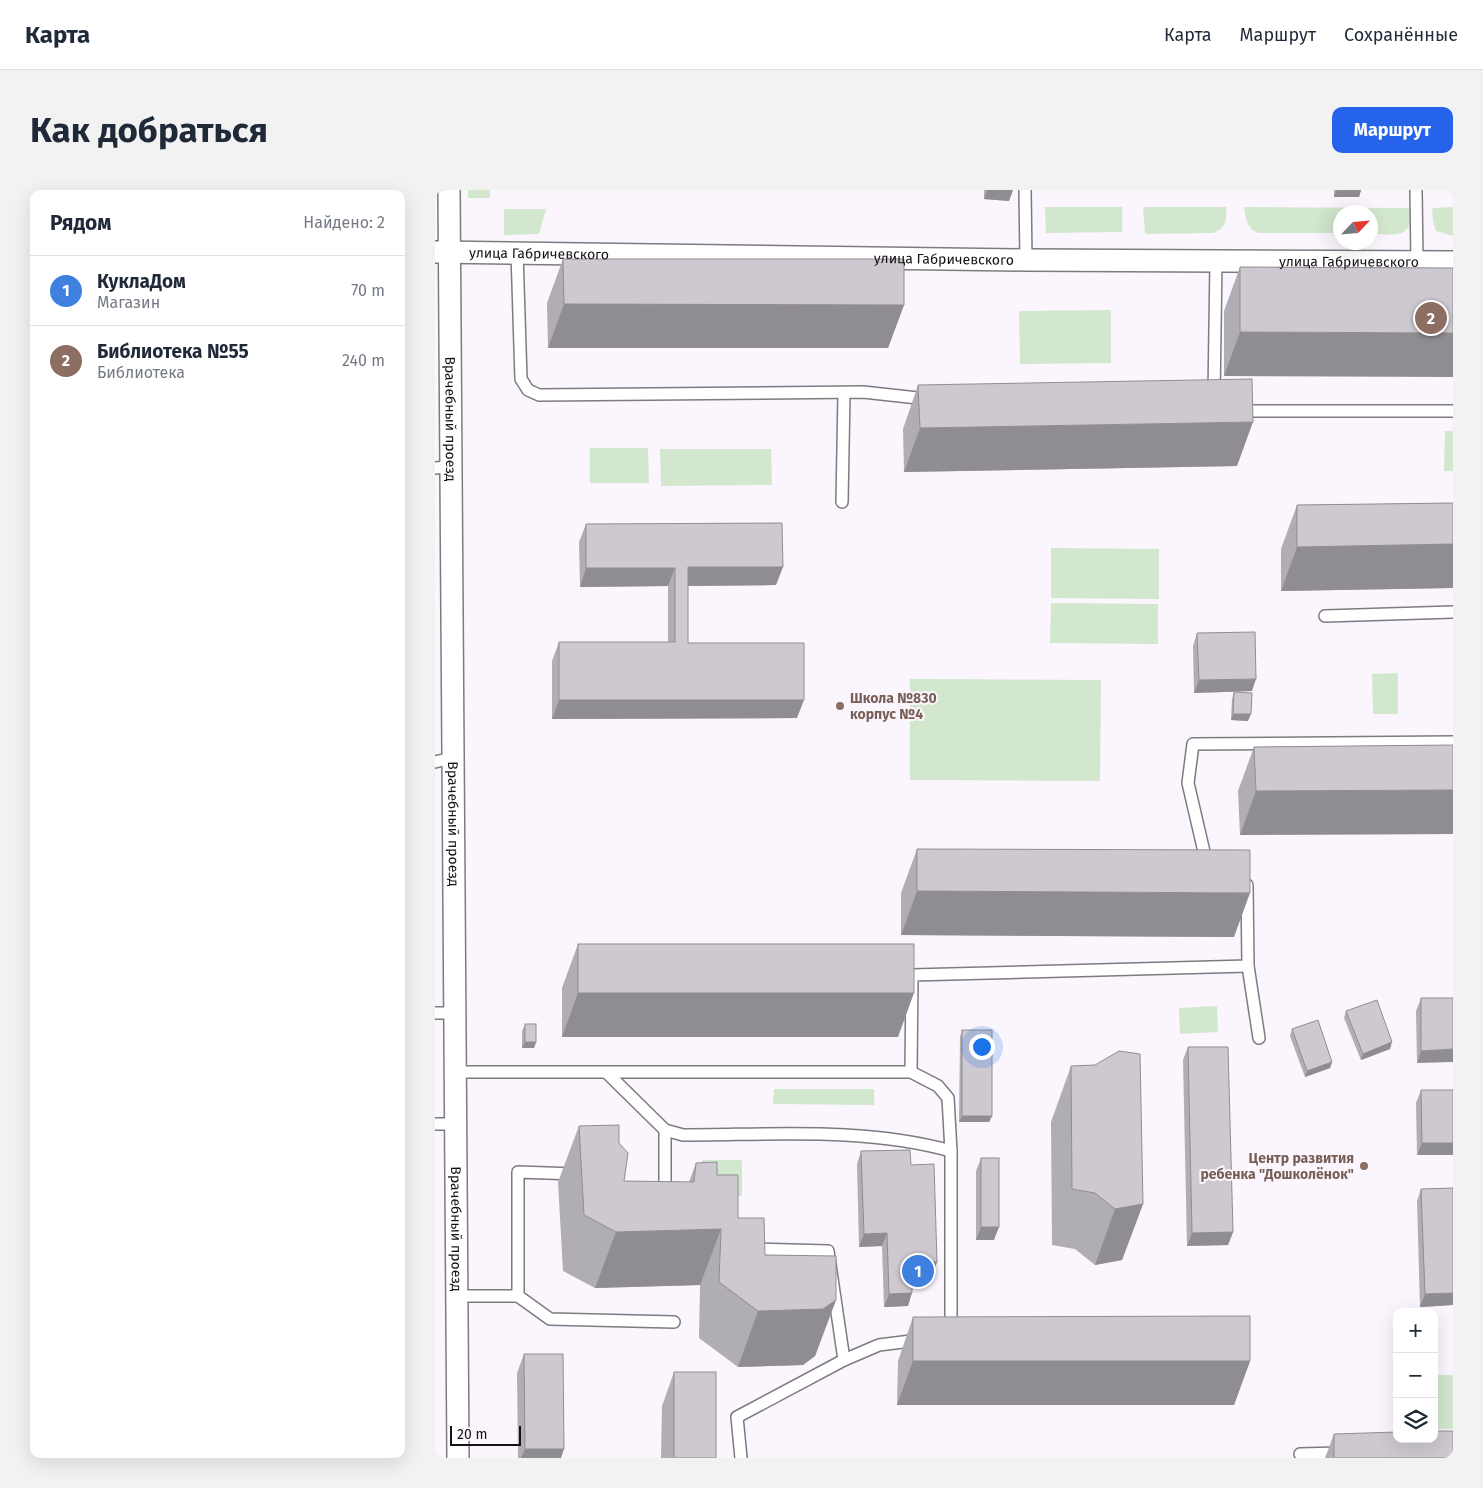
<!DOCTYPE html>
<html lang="ru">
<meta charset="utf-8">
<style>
:root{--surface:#fff;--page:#f2f2f3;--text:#1f2937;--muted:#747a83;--line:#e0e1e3;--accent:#2563eb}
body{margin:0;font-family:"Fira Sans",sans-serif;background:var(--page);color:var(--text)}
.controls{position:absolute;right:15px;bottom:15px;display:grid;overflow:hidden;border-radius:10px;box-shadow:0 5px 20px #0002}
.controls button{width:45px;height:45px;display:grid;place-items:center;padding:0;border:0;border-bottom:1px solid var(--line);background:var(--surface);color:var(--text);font:25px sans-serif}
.compass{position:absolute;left:898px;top:15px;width:45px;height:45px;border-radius:50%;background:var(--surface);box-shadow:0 5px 20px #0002;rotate:64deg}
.scale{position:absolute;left:15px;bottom:12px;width:71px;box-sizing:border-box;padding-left:5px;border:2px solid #141215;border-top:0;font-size:14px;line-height:18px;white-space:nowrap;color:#141215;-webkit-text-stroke:4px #fbf6fe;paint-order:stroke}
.you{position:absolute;left:546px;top:856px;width:18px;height:18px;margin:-12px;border:4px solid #fff;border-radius:50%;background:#1a73e8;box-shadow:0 0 0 8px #1a73e833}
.badge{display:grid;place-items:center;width:32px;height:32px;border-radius:50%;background:var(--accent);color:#fff;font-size:16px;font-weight:700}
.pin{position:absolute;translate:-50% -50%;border:2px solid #fff;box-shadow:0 1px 5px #0006}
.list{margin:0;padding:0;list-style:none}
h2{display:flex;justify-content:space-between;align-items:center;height:65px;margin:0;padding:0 20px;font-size:21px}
h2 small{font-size:16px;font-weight:400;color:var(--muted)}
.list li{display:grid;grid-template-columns:32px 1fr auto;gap:15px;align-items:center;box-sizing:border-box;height:70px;padding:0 20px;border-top:1px solid var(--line)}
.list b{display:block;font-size:19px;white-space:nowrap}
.list p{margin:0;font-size:16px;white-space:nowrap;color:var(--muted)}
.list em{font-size:16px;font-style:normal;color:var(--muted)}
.icon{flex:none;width:28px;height:28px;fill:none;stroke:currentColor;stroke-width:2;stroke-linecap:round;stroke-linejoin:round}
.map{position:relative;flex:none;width:1018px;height:1268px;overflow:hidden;border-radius:10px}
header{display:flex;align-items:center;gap:30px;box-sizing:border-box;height:70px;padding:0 25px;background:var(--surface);border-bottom:1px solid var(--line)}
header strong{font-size:24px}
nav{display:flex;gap:28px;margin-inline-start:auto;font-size:18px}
.intro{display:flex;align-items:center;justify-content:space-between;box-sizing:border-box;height:120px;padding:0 30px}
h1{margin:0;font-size:35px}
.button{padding:12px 22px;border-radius:10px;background:var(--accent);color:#fff;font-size:18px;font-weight:700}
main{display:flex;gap:30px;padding:0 30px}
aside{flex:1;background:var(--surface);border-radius:10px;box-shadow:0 5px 20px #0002}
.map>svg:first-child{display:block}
.green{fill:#d2e7ce}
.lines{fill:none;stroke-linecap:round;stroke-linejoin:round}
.lane-casing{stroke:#7e7a81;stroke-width:14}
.street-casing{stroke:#7e7a81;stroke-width:24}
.lane{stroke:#fff;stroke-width:11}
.street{stroke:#fff;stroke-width:21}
.wall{fill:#b1adb4}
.shaded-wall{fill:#908d92}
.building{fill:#cec9d1;stroke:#908d92}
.education-dot{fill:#8d6e63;stroke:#fbf6fe;stroke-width:2}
.labels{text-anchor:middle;stroke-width:4;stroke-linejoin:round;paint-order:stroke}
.street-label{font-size:14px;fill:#141215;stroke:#fbf6fe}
.education-label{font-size:14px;font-weight:bold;fill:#785e54;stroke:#fbf6fe;text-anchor:start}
</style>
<header>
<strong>Карта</strong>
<nav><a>Карта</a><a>Маршрут</a><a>Сохранённые</a></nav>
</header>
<div class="intro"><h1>Как добраться</h1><a class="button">Маршрут</a></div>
<main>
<aside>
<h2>Рядом<small>Найдено: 2</small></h2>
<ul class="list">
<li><span class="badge" style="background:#3f7fe0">1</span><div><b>КуклаДом</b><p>Магазин</p></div><em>70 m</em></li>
<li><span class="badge" style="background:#8d6e63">2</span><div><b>Библиотека №55</b><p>Библиотека</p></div><em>240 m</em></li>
</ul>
</aside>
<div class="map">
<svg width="1018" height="1268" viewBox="0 0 1018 1268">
<rect width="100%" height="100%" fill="#fbf6fe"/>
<g class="green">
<rect x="33" y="0" width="22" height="8"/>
<polygon points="610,17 687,17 687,42 611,43"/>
<path d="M 708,17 L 791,17 C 792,30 791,37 779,43 L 710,44 Z"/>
<path d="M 809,17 L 974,18 C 979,50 960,44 936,44 L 936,22 L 906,22 L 905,43 L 823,43 C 811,37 811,29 809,17 Z"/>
<polygon points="1018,17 1018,46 1001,41 998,32 997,18"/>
<polygon points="69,19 111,19 104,44 69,45"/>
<polygon points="676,120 676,173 585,174 584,121"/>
<polygon points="1010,241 1018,241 1018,281 1009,281"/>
<polygon points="155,258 213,258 214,293 155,293"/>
<polygon points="225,259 336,259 337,295 226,296"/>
<polygon points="616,358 724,359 724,409 616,408"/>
<polygon points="616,413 723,414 723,454 615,453"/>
<polygon points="963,483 963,524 938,524 937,484"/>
<polygon points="475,489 666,490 665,591 475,590"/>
<polygon points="782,816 783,842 745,844 744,818"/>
<polygon points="339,899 439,899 439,915 338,914"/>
<rect x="267" y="970" width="40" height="36"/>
<rect x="999" y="1185" width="19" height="54"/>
</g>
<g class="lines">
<g class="lane-casing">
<g id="lane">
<polyline points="590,0 591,70"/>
<polyline points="981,0 982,72"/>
<polyline points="82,62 86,189 93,200 104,205 428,202 492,209"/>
<polyline points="779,204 781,71"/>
<polyline points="802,221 1018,221"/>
<polyline points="0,278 15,277"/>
<polyline points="407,312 409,203"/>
<polyline points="890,426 1018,422"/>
<polyline points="0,572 18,568"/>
<polyline points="776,671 770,666 753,593 758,554 1018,552"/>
<polyline points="813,776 824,848"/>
<polyline points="0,823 19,823"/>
<path d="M 20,882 L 476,882 L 503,896 L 513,908 L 516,961 C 430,937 337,945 248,945 L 230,940 L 171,882"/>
<polyline points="476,882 477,785 813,776 812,695"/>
<polyline points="0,934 21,934"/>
<polyline points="230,1006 230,940"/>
<polyline points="315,1059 393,1061 409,1170"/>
<polyline points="22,1106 83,1106 83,982 140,984"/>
<polyline points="83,1106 115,1129 239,1132"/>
<polyline points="516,1141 516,961"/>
<polyline points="865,1264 906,1263"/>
<polyline points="306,1268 302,1227 409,1170 444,1155 484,1150"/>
</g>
</g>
<g class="street-casing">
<g id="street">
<path id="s1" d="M 14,0 L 23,1268"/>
<path id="s2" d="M 0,62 L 591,70 L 1018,72"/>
</g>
</g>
<use href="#lane" class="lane"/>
<use href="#street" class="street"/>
</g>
<g class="wall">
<polygon points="549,0 578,0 574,11 549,9"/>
<polygon points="899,0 926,0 924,7 899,7"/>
<polygon points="128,69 469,115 453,158 113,158 112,113"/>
<polygon points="805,77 1018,78 789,186 789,121"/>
<polygon points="483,195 802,276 469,282 468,239"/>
<polygon points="1018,313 1018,398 846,401 846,359 862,315"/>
<polygon points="151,334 341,395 253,396 253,453 362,528 117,529 117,471 124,452 233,452 233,396 145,397 144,352"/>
<polygon points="762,443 817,501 759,503 758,456"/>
<polygon points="799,502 813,531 796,530 797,509"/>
<polygon points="1018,555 1018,644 805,645 803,601 819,557"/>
<polygon points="482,659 799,747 466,745 466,703"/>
<polygon points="143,754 463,847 127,847 127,798"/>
<polygon points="986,808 1018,808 982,873 981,821"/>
<polygon points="911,821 955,859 926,870 909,828"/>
<polygon points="90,834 101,852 99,858 87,858 87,841"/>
<polygon points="857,839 897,872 895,878 870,887 855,846"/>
<polygon points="527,840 557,926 554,932 524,932 525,847"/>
<polygon points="753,857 798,1042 793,1055 752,1056 748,870"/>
<polygon points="636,876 708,1014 687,1070 660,1075 640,1059 617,1055 616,932"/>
<polygon points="986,900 1018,900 982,965 981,913"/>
<polygon points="144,936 184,953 189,991 254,992 261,973 282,985 303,1028 330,1065 401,1110 380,1166 368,1175 303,1177 264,1148 265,1095 160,1098 128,1081 123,992"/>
<polygon points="426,961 476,975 502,1072 497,1085 477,1085 473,1116 449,1117 447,1056 424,1057 422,974"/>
<polygon points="546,968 559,1050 541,1050 541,981"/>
<polygon points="1018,998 1018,1115 985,1117 982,1011 986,999"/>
<polygon points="478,1127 815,1171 799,1215 462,1215 463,1171"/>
<polygon points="89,1164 126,1268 83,1268 82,1183"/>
<polygon points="239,1182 281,1268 226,1268 227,1216"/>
<polygon points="899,1244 1018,1268 890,1268"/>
</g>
<g class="shaded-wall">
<polygon points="552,0 578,0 574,11 549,9"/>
<polygon points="926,0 924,7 899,7 901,1"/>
<polygon points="129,114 469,115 453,158 113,158"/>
<polygon points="805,142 1018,143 1018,187 789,186"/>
<polygon points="818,232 802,276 469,282 485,238"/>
<polygon points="1018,354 1018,398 846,401 862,357"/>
<polygon points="253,377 348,377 341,395 246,396"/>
<polygon points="151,378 240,378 233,396 145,397"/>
<polygon points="821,489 817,501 759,503 764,490"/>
<polygon points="124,510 369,510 362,528 117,529"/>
<polygon points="798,524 816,524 813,531 796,530"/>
<polygon points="1018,600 1018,644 805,645 821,601"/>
<polygon points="482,701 815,703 799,747 466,745"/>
<polygon points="143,803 479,803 463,847 127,847"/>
<polygon points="90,852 101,852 99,858 87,858"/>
<polygon points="957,852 955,859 926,870 928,864"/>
<polygon points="1018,859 1018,872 982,873 986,861"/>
<polygon points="897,872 895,878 870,887 872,881"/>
<polygon points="527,926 557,926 554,932 524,932"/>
<polygon points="987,953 1018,953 1018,965 982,965"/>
<polygon points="708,1014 687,1070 660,1075 680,1019"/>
<polygon points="546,1037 564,1037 559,1050 541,1050"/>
<polygon points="286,1039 265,1095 160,1098 181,1042"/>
<polygon points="798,1042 793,1055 752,1056 757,1043"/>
<polygon points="452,1043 447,1056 424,1057 429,1044"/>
<polygon points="502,1072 497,1085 472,1085 476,1073"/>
<polygon points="477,1103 473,1116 449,1117 454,1104"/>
<polygon points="1018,1103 1018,1115 985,1117 990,1104"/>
<polygon points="401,1110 380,1166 368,1175 303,1177 323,1121"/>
<polygon points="478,1171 815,1171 799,1215 462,1215"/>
<polygon points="90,1259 129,1259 126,1268 86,1268"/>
</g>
<g class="building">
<polygon points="901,0 926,0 901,1"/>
<polygon points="128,69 469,69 469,115 129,114"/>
<polygon points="805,77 1018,78 1018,143 805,142"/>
<polygon points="817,189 818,232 485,238 483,195"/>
<polygon points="1018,313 1018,354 862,357 862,315"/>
<polygon points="347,333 348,377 253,377 253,453 369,453 369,510 124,510 124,452 240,452 240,378 151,378 151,334"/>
<polygon points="820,442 821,489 764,490 762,443"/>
<polygon points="799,502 817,503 816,524 798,524"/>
<polygon points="1018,555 1018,600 821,601 819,557"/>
<polygon points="482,659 815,660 815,703 482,701"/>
<rect x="143" y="754" width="336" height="49"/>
<polygon points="986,808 1018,808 1018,859 986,861"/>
<polygon points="942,810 957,852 928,864 911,821"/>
<polygon points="883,830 897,872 872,881 857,839"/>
<rect x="90" y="834" width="11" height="18"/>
<rect x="527" y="840" width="30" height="86"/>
<polygon points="753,857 793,857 798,1042 757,1043"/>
<polygon points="684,861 705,864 708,1014 680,1019 660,1003 637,999 636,876 660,875"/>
<polygon points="986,900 1018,900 1018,953 987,953"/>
<polygon points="184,935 184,953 193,963 189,991 259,992 261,973 282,972 282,985 303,985 303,1028 329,1028 330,1065 401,1066 401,1110 388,1119 323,1121 284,1092 286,1039 181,1042 149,1025 144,936"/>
<polygon points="475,960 476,975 499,974 502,1072 476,1073 477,1103 454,1104 452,1043 429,1044 426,961"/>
<rect x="546" y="968" width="18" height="69"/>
<polygon points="1018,998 1018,1103 990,1104 986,999"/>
<polygon points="815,1126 815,1171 478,1171 478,1127"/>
<polygon points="89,1164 128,1164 129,1259 90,1259"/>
<rect x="239" y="1182" width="42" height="86"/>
<polygon points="999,1241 1018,1241 1018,1268 899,1268 899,1244 962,1242 962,1249 999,1249"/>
</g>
<g class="education-dot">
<circle cx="405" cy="516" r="5"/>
<circle cx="929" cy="976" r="5"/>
</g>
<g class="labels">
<g class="street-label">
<text dy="5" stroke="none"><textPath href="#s2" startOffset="104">улица Габричевского</textPath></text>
<text dy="5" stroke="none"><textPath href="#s2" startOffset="509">улица Габричевского</textPath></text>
<text dy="5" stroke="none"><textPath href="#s2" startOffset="914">улица Габричевского</textPath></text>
<text dy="5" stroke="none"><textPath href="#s1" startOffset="229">Врачебный проезд</textPath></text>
<text dy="5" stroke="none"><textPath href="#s1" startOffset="634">Врачебный проезд</textPath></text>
<text dy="5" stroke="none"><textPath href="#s1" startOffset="1039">Врачебный проезд</textPath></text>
</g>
<g class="education-label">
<text x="415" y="513">Школа №830<tspan x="415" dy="16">корпус №4</tspan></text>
<text x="919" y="973" text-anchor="end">Центр развития<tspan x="919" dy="16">ребенка "Дошколёнок"</tspan></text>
</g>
</g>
</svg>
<div class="controls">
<button>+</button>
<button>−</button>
<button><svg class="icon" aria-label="layers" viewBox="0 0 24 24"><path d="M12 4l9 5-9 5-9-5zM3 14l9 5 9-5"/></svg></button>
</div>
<svg class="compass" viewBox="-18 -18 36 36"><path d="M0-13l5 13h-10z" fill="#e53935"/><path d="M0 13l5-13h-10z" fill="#747a83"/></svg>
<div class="scale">20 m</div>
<div class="you"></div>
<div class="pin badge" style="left:483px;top:1081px;background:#3f7fe0">1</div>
<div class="pin badge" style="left:996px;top:128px;background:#8d6e63">2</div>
</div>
</main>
